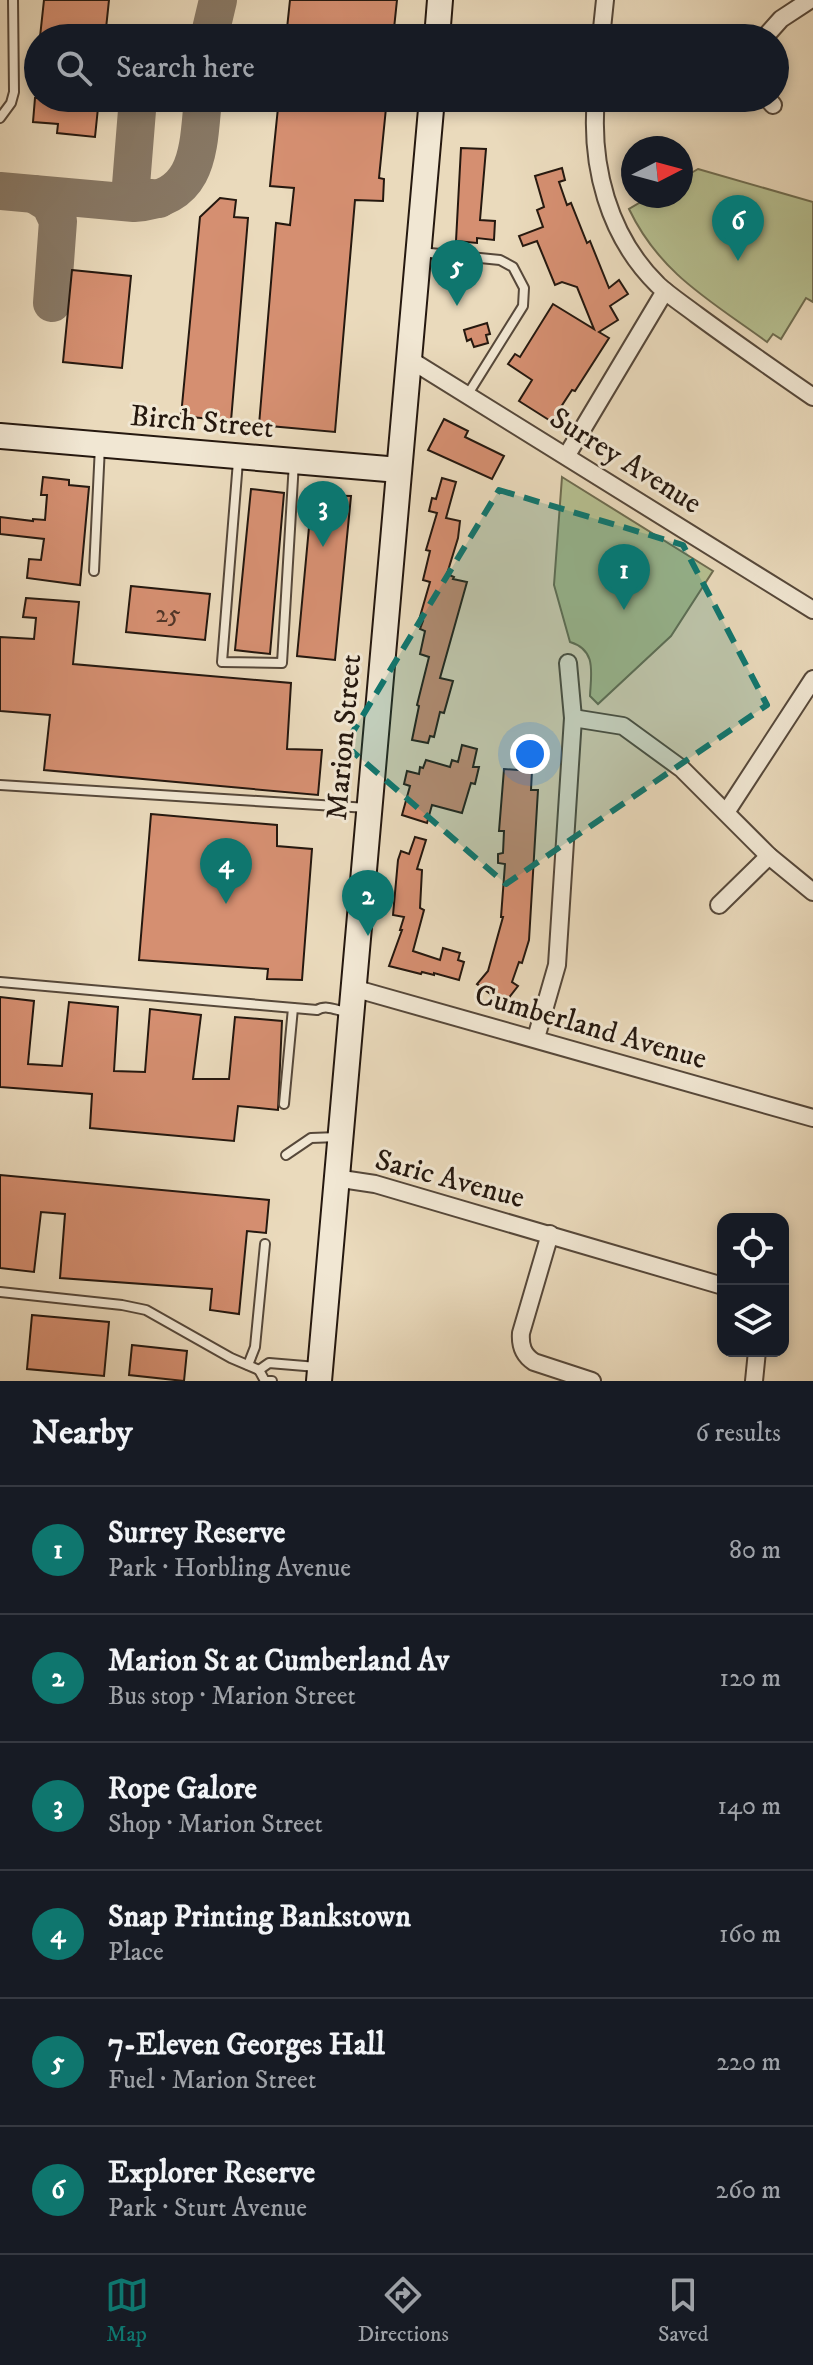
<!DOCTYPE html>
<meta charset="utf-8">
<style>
:root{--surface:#171b24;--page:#242831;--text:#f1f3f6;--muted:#9ea1a6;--line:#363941;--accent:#0f766e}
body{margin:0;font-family:"IM FELL DW Pica",serif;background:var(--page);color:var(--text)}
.controls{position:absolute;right:24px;bottom:24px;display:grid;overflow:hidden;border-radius:16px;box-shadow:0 4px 12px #0003}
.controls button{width:72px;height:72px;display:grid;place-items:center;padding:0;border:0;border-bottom:2px solid var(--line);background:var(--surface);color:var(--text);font:40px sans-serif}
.compass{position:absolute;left:621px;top:136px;width:72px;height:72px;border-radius:50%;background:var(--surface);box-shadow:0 4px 12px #0003;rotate:84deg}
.you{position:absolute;left:530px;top:754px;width:28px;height:28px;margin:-20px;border:6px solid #fff;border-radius:50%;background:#1a73e8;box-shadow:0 0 0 12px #1a73e833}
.badge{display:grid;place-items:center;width:52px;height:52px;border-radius:50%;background:var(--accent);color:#fff;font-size:26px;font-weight:700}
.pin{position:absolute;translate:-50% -66px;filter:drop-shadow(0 2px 4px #0008)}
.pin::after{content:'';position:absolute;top:42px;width:28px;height:24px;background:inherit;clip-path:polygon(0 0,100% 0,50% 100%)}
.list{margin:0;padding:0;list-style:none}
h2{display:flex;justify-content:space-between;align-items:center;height:104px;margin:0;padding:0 32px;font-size:34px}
h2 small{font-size:26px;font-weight:400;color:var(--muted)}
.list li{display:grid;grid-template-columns:52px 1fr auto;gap:24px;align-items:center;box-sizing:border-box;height:128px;padding:0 32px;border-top:2px solid var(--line)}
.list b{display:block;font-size:30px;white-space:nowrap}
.list p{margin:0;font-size:26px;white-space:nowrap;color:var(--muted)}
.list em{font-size:26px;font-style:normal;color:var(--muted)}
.icon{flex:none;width:44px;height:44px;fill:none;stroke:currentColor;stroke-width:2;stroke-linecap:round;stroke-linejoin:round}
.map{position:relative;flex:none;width:813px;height:1381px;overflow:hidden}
.search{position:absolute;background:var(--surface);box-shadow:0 4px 12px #0003;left:24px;right:24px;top:24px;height:88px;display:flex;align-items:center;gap:20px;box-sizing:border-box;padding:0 28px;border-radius:44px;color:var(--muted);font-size:30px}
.sheet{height:872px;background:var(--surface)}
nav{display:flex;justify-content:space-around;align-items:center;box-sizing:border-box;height:112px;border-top:2px solid var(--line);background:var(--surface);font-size:22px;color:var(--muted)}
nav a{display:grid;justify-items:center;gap:4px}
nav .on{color:var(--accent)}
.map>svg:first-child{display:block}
.green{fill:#b6c091;stroke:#6e6c50;stroke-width:2}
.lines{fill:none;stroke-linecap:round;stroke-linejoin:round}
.taxiway{stroke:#887966;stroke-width:38}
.building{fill:#d58f71;stroke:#25180f;stroke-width:2}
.lane-casing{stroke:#56483a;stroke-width:12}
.street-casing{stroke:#56483a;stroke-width:20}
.secondary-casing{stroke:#25180f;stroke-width:28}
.lane{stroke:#f1e7d3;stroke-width:8}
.street{stroke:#f1e7d3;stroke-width:16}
.secondary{stroke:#f1e7d3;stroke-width:24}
.marked{fill:#0f766e;fill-opacity:0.2;stroke:#0f766e;stroke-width:6;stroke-dasharray:16 10;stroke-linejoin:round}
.labels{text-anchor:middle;stroke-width:6;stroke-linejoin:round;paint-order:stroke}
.number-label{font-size:26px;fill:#513628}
.street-label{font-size:30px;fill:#25180f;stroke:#f1e7d3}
</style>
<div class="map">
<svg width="813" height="1381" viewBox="0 0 813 1381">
<rect width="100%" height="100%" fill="#eadabc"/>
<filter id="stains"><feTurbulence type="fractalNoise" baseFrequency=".0025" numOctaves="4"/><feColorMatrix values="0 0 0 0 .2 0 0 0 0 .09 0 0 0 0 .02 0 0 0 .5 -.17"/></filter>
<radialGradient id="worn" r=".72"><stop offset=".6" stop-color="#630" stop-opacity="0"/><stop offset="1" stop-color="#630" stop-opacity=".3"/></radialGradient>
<g class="green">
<path d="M 698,169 L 813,202 L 813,302 L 806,298 L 781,339 L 773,334 L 767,342 C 711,301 660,274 629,209 L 651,196 L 681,196 L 681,179 Z"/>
<path d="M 562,477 L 713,571 L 671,636 L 598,704 L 590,696 C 591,673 597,650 570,642 L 554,585 Z"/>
</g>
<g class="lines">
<g class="taxiway">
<polyline points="209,38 218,0"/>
<polyline points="138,98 131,185 141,197 159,199"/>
<path d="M 0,191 L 134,203 C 200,199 198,150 203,98"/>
<polyline points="34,194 50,204 58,221 52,303"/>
</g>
</g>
<g class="building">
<polygon points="44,0 109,0 105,38 40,37"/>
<polygon points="290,0 397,0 393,38 286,38"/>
<polygon points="35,98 99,98 95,137 57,133 58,124 33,122"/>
<polygon points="279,98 387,98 379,178 384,179 383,201 355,200 335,432 259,425 276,223 290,225 294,188 270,186"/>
<polygon points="461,148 486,149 480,220 495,221 494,240 477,238 477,243 456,241"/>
<polygon points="562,168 565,180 559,182 567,205 571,203 587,243 590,241 609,288 619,280 628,294 610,306 618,320 599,332 609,338 575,391 572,390 553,419 549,420 519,401 532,380 508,364 515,354 520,357 553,304 594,329 577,287 562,282 555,285 537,241 523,246 519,236 543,227 537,210 544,207 535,176"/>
<polygon points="220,198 236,200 234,217 248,218 231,421 181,416 200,217"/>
<polygon points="72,270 131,276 122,368 63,362"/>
<polygon points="487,323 490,334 486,335 488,343 474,347 471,339 467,341 464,330"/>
<polygon points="444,419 468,431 465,437 504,456 492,479 428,450"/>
<polygon points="43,477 69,480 69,485 89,487 80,585 27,578 29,559 41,560 44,539 0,534 0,517 33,521 33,519 45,520 47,495 41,495"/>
<polygon points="442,478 456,482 446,518 460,521 458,538 447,574 454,577 453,579 467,582 440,678 453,681 444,713 440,712 434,737 430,736 428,743 412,740 419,706 417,705 429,657 420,654 425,631 420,629 423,621 419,620 430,582 423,580 430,551 426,550 437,513 429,511 432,498 436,499"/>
<polygon points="251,489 284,493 270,654 235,650"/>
<polygon points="312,495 351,496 335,660 297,656"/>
<polygon points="131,586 210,594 205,640 126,632"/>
<polygon points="26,598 79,602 73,664 291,683 287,749 322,750 318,795 44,770 50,715 0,711 0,637 34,639 36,618 23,617"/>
<polygon points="462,745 477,749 473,767 479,767 475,784 471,783 462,813 432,805 427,823 402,815 410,786 404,784 407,771 419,774 420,767 423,768 426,760 450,767 452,760 458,762"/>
<polygon points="504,769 532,771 531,790 538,790 529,940 522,963 519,962 512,982 518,986 504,1004 477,984 488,971 503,917 501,917 505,864 498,863 498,854 503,853 504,831 499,831"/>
<polygon points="151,814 277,825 277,846 312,849 302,980 267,979 268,969 139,960"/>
<polygon points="415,837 426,840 417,869 422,870 420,908 424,910 413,951 440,960 443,948 460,953 458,960 464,962 459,980 434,973 434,975 422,972 421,974 389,966 402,930 400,930 404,917 393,915 398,860 401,851 409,854"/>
<polygon points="0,997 34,1001 28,1064 62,1066 69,1002 118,1007 114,1071 145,1072 150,1009 201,1015 193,1079 229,1079 235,1017 282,1021 278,1110 238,1106 234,1141 90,1128 92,1094 0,1087"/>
<polygon points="0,1175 269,1200 266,1233 247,1231 239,1314 210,1310 212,1289 60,1278 65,1214 41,1212 34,1272 0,1268"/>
<polygon points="32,1315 109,1322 104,1376 27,1369"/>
<polygon points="132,1345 187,1351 184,1381 129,1375"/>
</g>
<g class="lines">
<g class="lane-casing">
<g id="lane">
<polyline points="0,118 11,103 14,92 13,0"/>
<polyline points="420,252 500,260 513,267 524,288 523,306 468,394"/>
<polyline points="238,461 222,662 282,663 294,462"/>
<polyline points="94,571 100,446"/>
<polyline points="0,785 368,808"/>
<path d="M 0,982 L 317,1010 C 327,1004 337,1011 348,1012"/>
<polyline points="284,1104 293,1008"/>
<polyline points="286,1155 311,1138 338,1137"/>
<polyline points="0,1292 122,1305 146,1310 231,1358 259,1370"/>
<polyline points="248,1365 255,1347 265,1244"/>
<polyline points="272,1381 265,1381 259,1370 269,1363 317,1367"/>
</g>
</g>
<g class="street-casing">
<g id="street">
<polyline points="601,38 605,0"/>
<polyline points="764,38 781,19 810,0"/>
<path d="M 596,98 C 590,165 608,236 658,285 C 670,296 684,305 697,315 C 735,343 774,370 813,397"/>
<polyline points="767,98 773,105"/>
<polyline points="409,359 813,610"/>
<polyline points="567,455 665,291"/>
<polyline points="573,718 623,726 682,769 769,856 813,892"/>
<polyline points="727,811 813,679"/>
<polyline points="719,905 769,856"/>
<polyline points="353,988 813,1118"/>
<polyline points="536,1038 557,965 573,718 568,663"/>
<polyline points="335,1178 375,1184 723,1286"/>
<path d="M 550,1234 L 521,1333 C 520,1346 523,1355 534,1362 L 592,1381"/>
<polyline points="754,1381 757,1351"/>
</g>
</g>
<g class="secondary-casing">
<g id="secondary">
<polyline points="437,38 440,0"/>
<polyline points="0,436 399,470"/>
<polyline points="319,1381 432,98"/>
</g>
</g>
<use href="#lane" class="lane"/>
<use href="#street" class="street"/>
<use href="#secondary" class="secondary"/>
</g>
<path class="marked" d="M 499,490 L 683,545 L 767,705 L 506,884 L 345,745 Z"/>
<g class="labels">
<g class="number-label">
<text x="168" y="622">25</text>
</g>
<g class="street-label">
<text transform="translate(202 421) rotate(5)" y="10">Birch Street</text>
<text transform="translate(626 460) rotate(32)" y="10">Surrey Avenue</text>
<text transform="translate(343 737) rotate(-85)" y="10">Marion Street</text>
<text transform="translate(591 1026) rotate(16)" y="10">Cumberland Avenue</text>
<text transform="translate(450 1178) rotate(15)" y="10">Saric Avenue</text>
</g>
</g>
<rect width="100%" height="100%" filter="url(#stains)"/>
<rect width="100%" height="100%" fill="url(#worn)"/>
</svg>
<div class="controls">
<button><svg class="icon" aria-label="locate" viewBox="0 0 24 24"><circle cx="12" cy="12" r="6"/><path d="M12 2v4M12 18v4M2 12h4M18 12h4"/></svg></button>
<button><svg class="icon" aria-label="layers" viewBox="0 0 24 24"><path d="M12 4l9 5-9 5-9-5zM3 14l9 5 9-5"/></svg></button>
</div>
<svg class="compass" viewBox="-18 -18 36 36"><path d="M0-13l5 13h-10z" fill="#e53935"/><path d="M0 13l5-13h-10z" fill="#9ea1a6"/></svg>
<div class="you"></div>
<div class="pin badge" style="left:624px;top:610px">1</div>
<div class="pin badge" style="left:368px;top:936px">2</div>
<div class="pin badge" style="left:323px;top:547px">3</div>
<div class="pin badge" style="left:226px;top:904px">4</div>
<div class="pin badge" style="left:457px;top:306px">5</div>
<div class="pin badge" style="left:738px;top:261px">6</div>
<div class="search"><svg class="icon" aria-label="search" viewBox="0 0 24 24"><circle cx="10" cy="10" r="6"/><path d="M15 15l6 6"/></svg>Search here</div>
</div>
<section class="sheet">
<h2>Nearby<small>6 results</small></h2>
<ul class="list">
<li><span class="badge">1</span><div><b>Surrey Reserve</b><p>Park · Horbling Avenue</p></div><em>80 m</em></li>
<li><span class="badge">2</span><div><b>Marion St at Cumberland Av</b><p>Bus stop · Marion Street</p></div><em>120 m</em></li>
<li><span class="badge">3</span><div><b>Rope Galore</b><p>Shop · Marion Street</p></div><em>140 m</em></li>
<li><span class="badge">4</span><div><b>Snap Printing Bankstown</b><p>Place</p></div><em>160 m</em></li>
<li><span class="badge">5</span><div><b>7-Eleven Georges Hall</b><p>Fuel · Marion Street</p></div><em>220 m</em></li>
<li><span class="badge">6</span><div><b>Explorer Reserve</b><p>Park · Sturt Avenue</p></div><em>260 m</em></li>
</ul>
</section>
<nav>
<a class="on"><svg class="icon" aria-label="map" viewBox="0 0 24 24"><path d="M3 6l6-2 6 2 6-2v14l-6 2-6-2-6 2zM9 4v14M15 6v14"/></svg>Map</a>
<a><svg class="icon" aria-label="directions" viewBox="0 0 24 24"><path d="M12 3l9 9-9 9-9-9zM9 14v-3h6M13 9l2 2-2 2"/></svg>Directions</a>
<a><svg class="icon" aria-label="saved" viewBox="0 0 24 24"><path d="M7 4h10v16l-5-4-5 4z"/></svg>Saved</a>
</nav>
